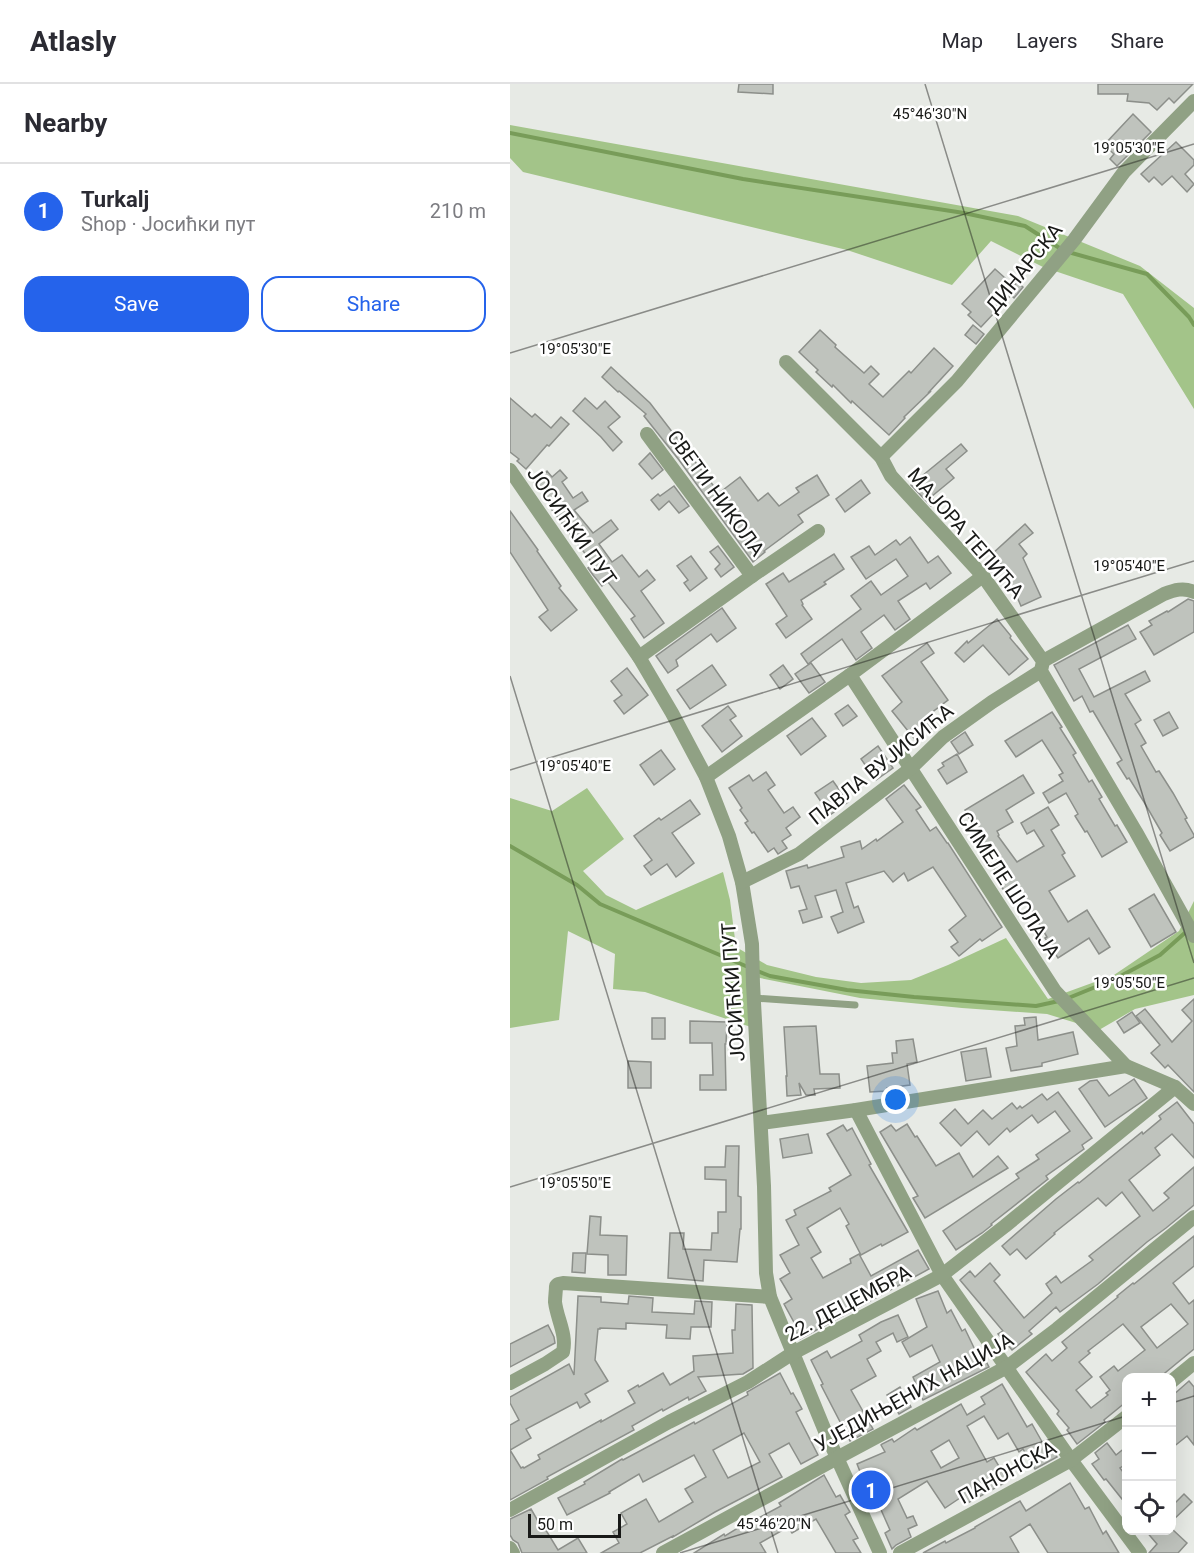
<!DOCTYPE html>
<meta charset="utf-8">
<style>
:root{--surface:#fff;--page:#f2f2f3;--text:#2b2b33;--muted:#7c7c81;--line:#e1e1e2;--accent:#2563eb}
body{margin:0;font-family:Roboto,sans-serif;background:var(--page);color:var(--text)}
.controls{position:absolute;right:18px;bottom:18px;display:grid;overflow:hidden;border-radius:12px;box-shadow:0 6px 24px #0002}
.controls button{width:54px;height:54px;display:grid;place-items:center;padding:0;border:0;border-bottom:2px solid var(--line);background:var(--surface);color:var(--text);font:30px sans-serif}
.scale{position:absolute;left:18px;bottom:15px;width:93px;box-sizing:border-box;padding-left:6px;border:3px solid #181917;border-top:0;font-size:16px;line-height:21px;white-space:nowrap;color:#181917;-webkit-text-stroke:4px #fff;paint-order:stroke}
.you{position:absolute;left:386px;top:1016px;width:21px;height:21px;margin:-15px;border:4px solid #fff;border-radius:50%;background:#1a73e8;box-shadow:0 0 0 9px #1a73e833}
.badge{display:grid;place-items:center;width:39px;height:39px;border-radius:50%;background:var(--accent);color:#fff;font-size:20px;font-weight:700}
.pin{position:absolute;translate:-50% -50%;border:3px solid #fff;box-shadow:0 2px 6px #0006}
.list{margin:0;padding:0;list-style:none}
h2{display:flex;justify-content:space-between;align-items:center;height:78px;margin:0;padding:0 24px;font-size:26px}
h2 small{font-size:20px;font-weight:400;color:var(--muted)}
.list li{display:grid;grid-template-columns:39px 1fr auto;gap:18px;align-items:center;box-sizing:border-box;height:96px;padding:0 24px;border-top:2px solid var(--line)}
.list b{display:block;font-size:22px;white-space:nowrap}
.list p{margin:0;font-size:20px;white-space:nowrap;color:var(--muted)}
.list em{font-size:20px;font-style:normal;color:var(--muted)}
.actions{display:flex;gap:12px;padding:18px 24px}
.actions a{flex:1;padding:14px 0;border:2px solid var(--accent);border-radius:18px;text-align:center;font-size:21px;color:var(--accent)}
.actions .main{background:var(--accent);color:#fff}
.icon{flex:none;width:33px;height:33px;fill:none;stroke:currentColor;stroke-width:2;stroke-linecap:round;stroke-linejoin:round}
.map{position:relative;flex:none;width:684px;height:1469px;overflow:hidden}
header{display:flex;align-items:center;gap:36px;box-sizing:border-box;height:84px;padding:0 30px;background:var(--surface);border-bottom:2px solid var(--line)}
header strong{font-size:28px}
nav{display:flex;gap:33px;margin-inline-start:auto;font-size:21px}
main{display:flex}
aside{flex:1;background:var(--surface)}
.map>svg:first-child{display:block}
.green{fill:#a3c489}
.lines{fill:none;stroke-linecap:round;stroke-linejoin:round}
.stream{stroke:#789c59;stroke-width:4}
.building{fill:#bfc3bd;stroke:#8c8f8a;stroke-width:1.5;fill-rule:evenodd}
.lane{stroke:#90a184;stroke-width:7}
.street{stroke:#90a184;stroke-width:14}
.ticks{fill:none;stroke:#181917;stroke-width:1.5;stroke-opacity:0.45}
.labels{text-anchor:middle;stroke-width:5;stroke-linejoin:round;paint-order:stroke}
.street-label{font-size:20px;fill:#181917;stroke:#fff}
.ticks-label{font-size:15px;text-anchor:middle;fill:#181917;stroke:#fff;stroke-width:5;stroke-linejoin:round;paint-order:stroke}
</style>
<header>
<strong>Atlasly</strong>
<nav><a>Map</a><a>Layers</a><a>Share</a></nav>
</header>
<main>
<aside>
<h2>Nearby<small></small></h2>
<ul class="list">
<li><span class="badge">1</span><div><b>Turkalj</b><p>Shop · Јосићки пут</p></div><em>210 m</em></li>
</ul>
<div class="actions"><a class="main">Save</a><a>Share</a></div>
</aside>
<div class="map">
<svg width="684" height="1469" viewBox="0 0 684 1469">
<rect width="100%" height="100%" fill="#e7eae5"/>
<g class="green">
<polygon points="0,41 508,132 630,182 684,224 684,325 613,210 533,183 481,157 442,201 337,166 13,88 0,74"/>
<polygon points="77,704 114,755 73,787 96,811 126,826 213,788 220,816 226,863 257,881 306,893 351,899 401,896 438,881 496,854 538,915 604,891 669,847 684,817 684,911 625,925 589,946 537,930 452,924 350,914 245,893 247,945 135,908 103,905 105,870 58,847 49,936 0,944 0,714 42,727"/>
</g>
<g class="lines">
<g class="stream">
<polyline points="0,49 233,95 454,129 515,142 551,165"/>
<polyline points="558,168 637,190 679,233 684,241"/>
<polyline points="0,762 67,801 90,820 238,883"/>
<polyline points="245,886 260,892 337,906 404,913 526,922 549,917"/>
<polyline points="556,915 605,895 650,871 677,847"/>
</g>
</g>
<g class="building">
<polygon points="229,0 263,0 263,10 228,8"/>
<polygon points="588,0 683,0 664,19 659,14 647,26 639,19 617,17 618,10 588,10"/>
<polygon points="623,30 641,48 607,82 600,75 604,70 594,61"/>
<polygon points="666,58 684,76 684,81 675,90 684,100 677,108 662,92 652,101 644,93 639,98 631,90"/>
<polygon points="485,185 504,202 507,198 513,203 504,214 501,211 471,243 458,231 461,228 452,220"/>
<polygon points="463,241 474,250 466,260 455,251"/>
<polygon points="310,246 326,261 325,263 354,289 361,282 369,290 359,300 373,313 399,287 401,289 424,264 443,282 419,308 420,308 394,333 395,334 379,351 342,317 341,319 323,301 322,303 306,288 308,286 289,268"/>
<polygon points="101,283 140,319 209,409 230,393 248,417 258,409 269,422 289,408 286,404 307,391 319,411 288,431 293,438 254,467 255,468 243,478 169,376 134,332 136,330 109,307 108,308 92,293"/>
<polygon points="0,314 22,333 25,330 41,344 51,333 59,340 39,362 37,361 16,385 7,377 9,375 0,368"/>
<polygon points="75,314 87,325 95,317 110,333 98,343 112,358 103,367 91,353 63,327"/>
<polygon points="451,360 457,367 436,385 444,394 421,413 426,418 421,422 401,401"/>
<polygon points="140,369 153,386 142,395 129,380"/>
<polygon points="50,386 57,394 52,398 63,414 72,408 78,417 64,426 83,449 101,436 108,445 89,460 102,478 112,471 129,493 137,486 145,496 131,507 154,539 134,554 121,535 125,532 98,498 92,502 83,491 78,484 83,480 39,422 43,420 24,398 37,387 42,393"/>
<polygon points="351,396 360,409 335,428 326,415"/>
<polygon points="164,402 179,422 169,429 159,417 149,426 141,416 148,410 150,412"/>
<polygon points="0,427 28,466 27,467 51,502 49,504 67,526 41,547 29,533 38,526 0,468"/>
<polygon points="515,440 523,449 509,460 517,470 513,474 531,513 511,522 499,495 503,493 482,470"/>
<polygon points="400,453 418,479 428,472 441,489 420,505 416,499 388,517 400,535 385,546 374,531 351,548 362,564 346,576 332,555 298,580 291,570 351,525 341,512 361,497 371,511 398,492 386,475 356,495 341,473 359,462 365,471 386,456 390,461"/>
<polygon points="208,462 224,483 211,493 205,485 210,480 200,468"/>
<polygon points="324,470 334,485 314,498 316,500 291,516 293,520 292,521 302,535 276,554 266,540 277,532 256,500 273,489 279,498"/>
<polygon points="181,472 197,494 180,507 174,499 178,496 167,482"/>
<polygon points="678,515 684,517 684,548 644,571 630,548 642,541 639,537 657,527 658,528"/>
<polygon points="212,524 226,544 207,558 201,550 166,576 168,582 158,589 146,572"/>
<polygon points="487,535 501,552 500,554 518,575 499,591 473,561 454,578 445,569 457,557 458,559"/>
<polygon points="618,541 626,555 569,585 584,613 635,587 640,597 615,610 631,636 625,640 636,659 631,662 646,688 649,687 663,709 677,734 675,735 684,751 684,753 660,767 650,751 652,749 634,718 619,694 617,695 607,679 612,676 583,627 580,628 572,612 564,617 544,581"/>
<polygon points="417,559 424,569 411,578 438,616 416,633 424,643 406,657 382,627 392,618 372,592"/>
<polygon points="301,579 315,598 299,609 285,590"/>
<polygon points="202,581 216,601 180,625 167,606"/>
<polygon points="273,581 283,595 270,605 260,591"/>
<polygon points="117,584 138,611 114,630 104,617 112,611 101,597"/>
<polygon points="338,621 347,632 333,642 325,630"/>
<polygon points="218,622 226,632 220,636 232,652 212,668 192,642"/>
<polygon points="542,628 552,643 550,644 566,669 563,671 579,698 582,696 592,713 589,715 605,742 607,741 617,758 592,773 577,747 575,748 565,732 568,730 556,709 539,719 533,709 553,697 549,691 553,689 532,656 506,673 495,657"/>
<polygon points="659,628 668,644 653,652 644,636"/>
<polygon points="302,634 316,652 291,671 277,652"/>
<polygon points="455,648 463,661 449,670 441,658"/>
<polygon points="368,662 383,684 366,696 351,675"/>
<polygon points="151,666 165,685 144,701 130,681"/>
<polygon points="447,670 457,688 437,700 428,686 434,682 432,679"/>
<polygon points="256,688 265,701 258,706 274,729 283,723 290,733 276,744 281,751 272,757 277,764 268,770 264,764 258,768 244,748 242,749 235,739 238,737 230,726 232,724 219,704 239,691 243,697"/>
<polygon points="513,691 524,709 496,726 503,738 487,747 489,751 488,752 507,778 534,762 524,746 517,750 511,739 538,723 549,741 541,746 555,769 552,771 565,792 539,807 558,838 577,826 600,863 589,870 579,854 548,874 535,854 537,853 510,807 499,814 489,799 492,796 476,773 462,747 465,745 455,726"/>
<polygon points="323,697 338,718 320,731 305,709"/>
<polygon points="394,701 411,723 406,726 420,747 426,743 437,759 438,759 492,843 472,857 470,855 449,872 441,863 448,858 439,846 456,832 423,783 398,797 394,789 383,798 374,787 336,799 344,824 348,822 354,838 328,849 321,833 333,828 326,806 305,812 312,833 293,839 289,827 297,825 289,802 281,804 276,787 297,781 298,784 334,773 331,763 350,757 352,765 366,755 367,757 393,738 376,715"/>
<polygon points="180,716 190,730 162,749 184,779 166,793 157,780 141,791 134,782 142,776 124,752 149,734 151,736"/>
<polygon points="644,810 666,848 641,863 619,825"/>
<polygon points="684,915 684,1008 658,981 655,984 641,969 650,961 626,932 635,925 662,958 682,937 672,926"/>
<polygon points="622,928 630,939 614,949 607,938"/>
<polygon points="526,933 528,956 563,948 568,970 532,979 532,982 501,987 496,964 507,962 505,942 515,941 514,934"/>
<rect x="142" y="934" width="13" height="21"/>
<polygon points="180,937 217,938 216,960 215,960 216,1006 190,1006 190,991 203,991 202,959 180,959"/>
<polygon points="306,942 310,990 329,990 330,1004 304,1005 305,1011 296,1011 289,999 291,1011 277,1012 276,992 277,992 274,943"/>
<polygon points="403,955 407,978 397,980 400,1001 377,1004 377,1007 360,1008 357,982 383,979 382,969 387,969 386,957"/>
<polygon points="476,964 481,993 456,997 451,968"/>
<polygon points="118,977 141,978 141,1004 118,1004"/>
<polygon points="624,995 637,1014 595,1043 569,1005 580,997 587,996 599,1012"/>
<polygon points="548,1008 582,1054 572,1061 574,1065 536,1092 538,1095 481,1140 482,1141 472,1149 446,1166 433,1147 509,1094 506,1090 529,1075 526,1071 560,1047 545,1027 528,1039 522,1031 500,1048 497,1044 479,1061 467,1047 451,1062 430,1039 445,1025 458,1040 473,1026 482,1035 502,1019 507,1025 510,1022 512,1024 532,1010 537,1016"/>
<polygon points="667,1018 684,1040 684,1074 662,1050 645,1064 650,1071 619,1096 643,1127 659,1114 654,1109 684,1083 684,1121 656,1144 637,1158 588,1200 550,1228 546,1223 519,1247 522,1250 502,1266 488,1250 493,1247 450,1196 460,1187 465,1193 480,1179 490,1191 484,1197 514,1234 542,1209 536,1200 546,1192 551,1199 583,1176 579,1172 630,1132 612,1108 596,1122 588,1114 544,1149 545,1150 516,1175 507,1165 500,1171 492,1162 546,1115 568,1098 569,1099 632,1048 633,1050 651,1035 649,1032"/>
<polygon points="397,1040 405,1053 407,1052 426,1082 449,1069 463,1093 488,1072 498,1084 415,1134 403,1114 408,1112 370,1048 381,1041 386,1047"/>
<polygon points="333,1041 337,1047 342,1044 361,1080 359,1081 398,1148 372,1162 371,1160 351,1171 336,1142 339,1140 330,1124 297,1144 311,1168 301,1174 313,1194 341,1179 340,1175 349,1170 361,1192 408,1166 419,1185 290,1255 284,1243 286,1242 274,1220 282,1215 270,1195 280,1189 270,1171 289,1161 276,1136 286,1131 284,1126 321,1107 319,1104 341,1091 317,1050"/>
<polygon points="298,1050 302,1069 273,1074 270,1055"/>
<polygon points="216,1062 229,1062 228,1112 231,1113 231,1145 230,1145 227,1178 194,1176 193,1197 158,1194 160,1149 174,1149 173,1165 201,1166 202,1149 208,1149 208,1128 216,1128 216,1096 195,1095 195,1083 215,1083"/>
<polygon points="80,1132 91,1133 90,1151 117,1152 116,1191 98,1191 98,1171 77,1170"/>
<path d="M 684,1152 L 684,1182 L 663,1199 L 679,1220 L 684,1216 L 684,1265 L 650,1293 L 616,1293 L 616,1318 L 594,1336 L 595,1338 L 567,1360 L 557,1346 L 559,1344 L 547,1330 L 549,1327 L 516,1288 L 536,1270 L 542,1277 L 557,1264 L 552,1258 L 608,1213 L 607,1212 L 623,1199 L 624,1200 ZM 661,1220 L 678,1240 L 647,1264 L 631,1243 ZM 613,1240 L 635,1266 L 608,1287 L 604,1282 L 590,1293 L 600,1306 L 596,1309 L 598,1311 L 581,1324 L 566,1306 L 582,1293 L 569,1278 L 580,1269 L 578,1267 Z"/>
<polygon points="63,1169 76,1169 75,1189 62,1188"/>
<polygon points="428,1207 437,1229 441,1226 452,1247 455,1245 468,1272 472,1270 479,1283 413,1316 403,1293 430,1278 422,1261 400,1273 392,1258 417,1243 406,1215"/>
<polygon points="68,1212 91,1213 91,1218 118,1220 119,1212 143,1214 142,1228 184,1230 185,1217 202,1218 201,1243 181,1243 180,1255 156,1254 157,1241 116,1239 116,1245 90,1244 90,1245 88,1245 85,1276 98,1297 75,1310 80,1318 70,1324 67,1318 16,1345 21,1354 0,1366 11,1384 13,1383 14,1384 30,1375 28,1371 91,1336 91,1338 125,1319 118,1307 128,1301 129,1303 153,1289 160,1301 184,1287 183,1272 223,1269 222,1246 225,1246 226,1220 242,1221 243,1284 233,1290 188,1293 196,1307 179,1316 178,1313 153,1327 152,1325 122,1342 124,1346 37,1393 38,1395 0,1416 0,1341 9,1336 0,1319 0,1313 59,1280 64,1291"/>
<polygon points="388,1231 398,1253 387,1258 383,1249 366,1258 371,1267 357,1275 366,1292 341,1306 363,1345 340,1357 311,1301 313,1300 301,1276 317,1267 321,1274 352,1257 349,1251 371,1238"/>
<polygon points="38,1241 44,1253 45,1259 0,1283 0,1260"/>
<path d="M 270,1289 L 281,1310 L 283,1309 L 292,1325 L 286,1328 L 308,1371 L 291,1380 L 279,1359 L 259,1370 L 272,1393 L 205,1428 L 163,1453 L 163,1452 L 130,1469 L 91,1469 L 109,1459 L 103,1448 L 117,1440 L 111,1429 L 136,1415 L 149,1438 L 183,1418 L 175,1405 L 196,1393 L 184,1371 L 133,1398 L 129,1390 L 99,1408 L 100,1409 L 57,1431 L 48,1414 L 75,1400 L 74,1398 L 112,1375 L 113,1376 L 184,1338 L 185,1340 L 238,1311 L 237,1308 ZM 234,1349 L 250,1378 L 218,1394 L 203,1366 Z"/>
<polygon points="679,1297 684,1303 684,1361 677,1352 662,1364 662,1312"/>
<path d="M 492,1300 L 517,1343 L 522,1340 L 535,1363 L 539,1360 L 547,1373 L 525,1385 L 513,1365 L 509,1368 L 498,1349 L 488,1355 L 474,1332 L 457,1342 L 477,1378 L 484,1374 L 498,1397 L 454,1421 L 450,1414 L 435,1424 L 417,1397 L 388,1415 L 397,1434 L 403,1432 L 407,1441 L 398,1445 L 401,1453 L 386,1461 L 382,1465 L 375,1449 L 380,1446 L 368,1419 L 366,1419 L 356,1403 L 347,1380 L 375,1368 L 371,1361 L 372,1360 L 382,1355 L 384,1358 L 405,1344 L 407,1346 L 451,1320 L 457,1331 L 475,1320 L 471,1313 ZM 439,1356 L 449,1374 L 431,1384 L 421,1367 Z"/>
<polygon points="390,1303 401,1323 389,1330 377,1311"/>
<polygon points="597,1359 606,1371 616,1363 616,1380 610,1384 616,1392 616,1420 596,1395 594,1396 582,1380 589,1375 585,1369"/>
<polygon points="314,1391 326,1413 330,1411 340,1428 335,1431 348,1454 343,1456 351,1469 326,1469 306,1435 282,1449 278,1443 250,1459 256,1469 184,1469 214,1450 215,1452 236,1439 237,1440 271,1422 269,1419"/>
<polygon points="560,1399 575,1425 579,1423 593,1450 596,1447 609,1469 538,1469 520,1440 500,1453 509,1469 413,1469 435,1457 436,1459 465,1444 465,1443 510,1417 516,1427"/>
<polygon points="674,1410 682,1418 662,1437 662,1422"/>
<polygon points="21,1425 32,1444 34,1443 48,1466 68,1454 77,1469 12,1469 8,1459 3,1456 0,1451 0,1435"/>
<polygon points="635,1446 663,1446 677,1459 668,1469 639,1469 647,1460"/>
</g>
<g class="lines">
<polyline class="lane" points="244,914 345,921"/>
<g class="street">
<polyline points="276,278 371,373 381,392 473,492 533,577 531,587 626,748 684,852"/>
<polyline points="137,350 242,492"/>
<polyline points="371,373 447,297 564,156 614,88 684,17"/>
<polyline points="0,386 129,573 162,629 196,693 219,752 232,798 242,860 243,900 254,1102 256,1189 260,1213 315,1347 370,1469"/>
<polyline points="129,573 242,492 308,447"/>
<path d="M 533,577 L 654,510 C 664,506 674,503 684,508"/>
<polyline points="340,591 545,907 616,982 665,1003 684,1020"/>
<polyline points="196,693 340,591 473,492"/>
<polyline points="232,798 289,770 400,685 433,653 482,618 531,587"/>
<polyline points="346,1026 432,1191 561,1376 630,1469"/>
<polyline points="251,1039 346,1026 616,982"/>
<polyline points="662,1297 684,1279"/>
<path d="M 0,1299 L 35,1280 L 53,1268 C 57,1250 47,1235 45,1218 C 45,1213 46,1207 46,1202 L 48,1200 L 53,1199 L 260,1213"/>
<polyline points="0,1426 159,1338 238,1298 283,1269 432,1191 495,1142 665,1003"/>
<polyline points="0,1464 3,1469"/>
<polyline points="153,1469 327,1374 497,1283 547,1245 684,1133"/>
<polyline points="390,1469 561,1376 616,1333"/>
</g>
</g>
<path class="ticks" d="M 415,0 L 684,879M 0,269 L 684,60M 0,592 L 268,1469M 0,686 L 684,477M 0,1103 L 684,894M 662,1319 L 684,1312M 170,1469 L 616,1332"/>
<g class="labels">
<g class="street-label">
<text transform="translate(514 184) rotate(-51)" y="7">ДИНАРСКА</text>
<text transform="translate(206 409) rotate(54)" y="7">СВЕТИ НИКОЛА</text>
<text transform="translate(62 442) rotate(55)" y="7">ЈОСИЋКИ ПУТ</text>
<text transform="translate(456 449) rotate(49)" y="7">МАЈОРА ТЕПИЋА</text>
<text transform="translate(371 680) rotate(-39)" y="7">ПАВЛА ВУЈИСИЋА</text>
<text transform="translate(499 801) rotate(57)" y="7">СИМЕЛЕ ШОЛАЈА</text>
<text transform="translate(223 908) rotate(-94)" y="7">ЈОСИЋКИ ПУТ</text>
<text transform="translate(338 1219) rotate(-28)" y="7">22. ДЕЦЕМБРА</text>
<text transform="translate(404 1308) rotate(-29)" y="7">УЈЕДИЊЕНИХ НАЦИЈА</text>
<text transform="translate(497 1388) rotate(-29)" y="7">ПАНОНСКА</text>
</g>
</g>
<g class="ticks-label">
<text x="420" y="35">45°46'30"N</text>
<text x="619" y="69">19°05'30"E</text>
<text x="65" y="270">19°05'30"E</text>
<text x="619" y="487">19°05'40"E</text>
<text x="65" y="687">19°05'40"E</text>
<text x="619" y="904">19°05'50"E</text>
<text x="65" y="1104">19°05'50"E</text>
<text x="264" y="1445">45°46'20"N</text>
</g>
</svg>
<div class="controls">
<button>+</button>
<button>−</button>
<button><svg class="icon" aria-label="locate" viewBox="0 0 24 24"><circle cx="12" cy="12" r="6"/><path d="M12 2v4M12 18v4M2 12h4M18 12h4"/></svg></button>
</div>
<div class="scale">50 m</div>
<div class="you"></div>
<div class="pin badge" style="left:361px;top:1406px">1</div>
</div>
</main>
